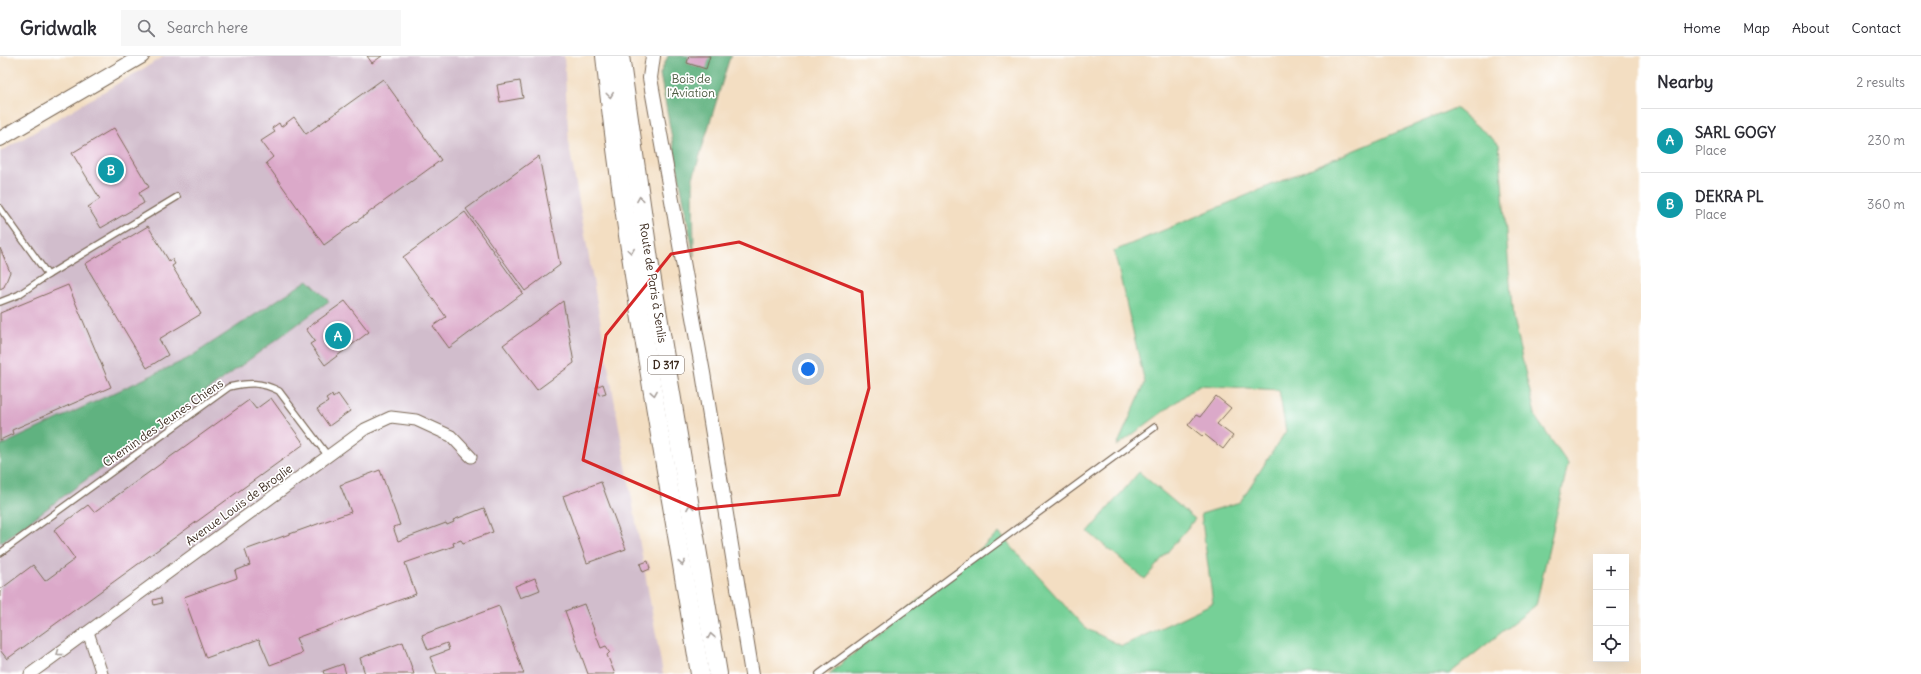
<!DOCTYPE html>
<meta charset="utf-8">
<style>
:root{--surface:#fff;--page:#f7f7f7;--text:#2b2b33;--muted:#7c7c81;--line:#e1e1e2;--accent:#b45309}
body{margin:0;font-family:Delius,sans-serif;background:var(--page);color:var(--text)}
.controls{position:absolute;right:12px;bottom:12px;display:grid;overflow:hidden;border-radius:0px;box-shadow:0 4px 16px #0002}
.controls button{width:36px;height:36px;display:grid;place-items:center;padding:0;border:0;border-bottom:1px solid var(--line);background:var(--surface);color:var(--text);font:20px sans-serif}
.you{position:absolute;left:808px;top:313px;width:14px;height:14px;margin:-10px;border:3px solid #fff;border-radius:50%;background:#1a73e8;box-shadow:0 0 0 6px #1a73e833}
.badge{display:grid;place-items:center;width:26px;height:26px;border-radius:50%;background:var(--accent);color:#fff;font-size:13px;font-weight:700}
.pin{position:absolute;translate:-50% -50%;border:2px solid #fff;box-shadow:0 1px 4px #0006}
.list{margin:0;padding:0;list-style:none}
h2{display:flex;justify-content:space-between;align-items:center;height:52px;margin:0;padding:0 16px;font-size:17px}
h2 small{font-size:13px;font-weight:400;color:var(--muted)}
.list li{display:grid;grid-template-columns:26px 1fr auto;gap:12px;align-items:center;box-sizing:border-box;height:64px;padding:0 16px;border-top:1px solid var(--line)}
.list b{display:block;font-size:15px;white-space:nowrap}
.list p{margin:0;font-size:13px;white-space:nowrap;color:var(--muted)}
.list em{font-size:13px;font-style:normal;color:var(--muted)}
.icon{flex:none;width:22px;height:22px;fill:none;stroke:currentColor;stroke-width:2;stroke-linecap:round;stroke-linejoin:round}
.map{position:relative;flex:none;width:1641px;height:618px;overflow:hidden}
header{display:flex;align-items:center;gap:24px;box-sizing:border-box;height:56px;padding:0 20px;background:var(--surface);border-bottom:1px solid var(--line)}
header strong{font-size:19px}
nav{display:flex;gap:22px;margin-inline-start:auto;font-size:14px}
.search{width:280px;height:36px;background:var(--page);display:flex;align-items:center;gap:10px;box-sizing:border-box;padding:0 14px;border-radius:0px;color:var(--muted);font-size:15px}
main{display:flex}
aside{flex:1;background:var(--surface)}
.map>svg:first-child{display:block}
.industrial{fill:#d1bdcc}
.green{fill:#76d097;stroke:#587d5a}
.forest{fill:#60b280;stroke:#4e6e4f}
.building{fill:#dba9c9}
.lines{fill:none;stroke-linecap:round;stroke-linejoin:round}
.service-casing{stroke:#7b6957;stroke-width:8}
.minor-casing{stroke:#7b6957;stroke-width:13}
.tertiary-casing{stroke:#7b6957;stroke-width:16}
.primary-casing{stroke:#7b6957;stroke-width:20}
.service{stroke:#fff;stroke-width:5.5}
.minor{stroke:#fff;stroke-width:11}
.tertiary{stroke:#fff;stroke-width:14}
.primary{stroke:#fff;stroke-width:18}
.oneway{stroke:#a79f9a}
.marked{fill:none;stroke:#d62828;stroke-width:3;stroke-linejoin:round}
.labels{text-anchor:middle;stroke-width:3.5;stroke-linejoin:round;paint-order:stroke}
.shield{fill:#fff;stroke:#766a62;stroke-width:1}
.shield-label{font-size:11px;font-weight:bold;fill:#3b2a1e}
.park-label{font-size:12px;fill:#4d5c42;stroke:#fff}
.street-label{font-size:12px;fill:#3b2a1e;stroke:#fff}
</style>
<header>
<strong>Gridwalk</strong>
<div class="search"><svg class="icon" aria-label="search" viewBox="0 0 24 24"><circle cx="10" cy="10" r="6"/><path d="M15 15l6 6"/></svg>Search here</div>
<nav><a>Home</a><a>Map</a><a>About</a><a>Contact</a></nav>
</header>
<main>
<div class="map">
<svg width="1641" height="618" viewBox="0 0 1641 618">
<rect width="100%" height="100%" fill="#fff"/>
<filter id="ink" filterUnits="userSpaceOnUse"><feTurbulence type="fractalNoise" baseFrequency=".025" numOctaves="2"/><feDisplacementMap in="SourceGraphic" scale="8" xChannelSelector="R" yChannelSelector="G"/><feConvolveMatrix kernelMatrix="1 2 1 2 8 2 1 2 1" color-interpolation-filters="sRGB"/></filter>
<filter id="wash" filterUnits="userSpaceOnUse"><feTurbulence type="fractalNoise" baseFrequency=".012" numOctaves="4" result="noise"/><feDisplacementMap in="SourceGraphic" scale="16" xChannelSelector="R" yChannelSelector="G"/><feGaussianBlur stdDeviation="0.9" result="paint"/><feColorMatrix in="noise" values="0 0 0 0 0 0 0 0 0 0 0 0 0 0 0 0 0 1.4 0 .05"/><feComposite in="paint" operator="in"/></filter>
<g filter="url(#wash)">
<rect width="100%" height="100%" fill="#f3dec2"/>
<polygon class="industrial" points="165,0 564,0 569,89 663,618 0,618 0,96"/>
<g class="green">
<polygon points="1455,52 1499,88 1513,264 1536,362 1568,408 1536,549 1449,618 829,618 999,477 1085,572 1122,590 1213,547 1201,458 1240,446 1286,375 1279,334 1199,329 1117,390 1145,327 1114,195"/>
<polygon points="1139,416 1195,463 1145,523 1088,476"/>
</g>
<g class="forest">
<polygon points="668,0 732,0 729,4 693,122 694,200 660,18"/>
<polygon points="308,224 329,245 0,487 0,390 187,303"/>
</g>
<g id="blocks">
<g class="building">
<polygon points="367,0 382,0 372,7"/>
<polygon points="689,0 710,0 706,13 687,7"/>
<polygon points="383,23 441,104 324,189 266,107 273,101 261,85 275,76 272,72 279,67 281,71 294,61 306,78"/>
<polygon points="520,25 523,42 500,46 497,29"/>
<polygon points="114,72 149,131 139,137 144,147 101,172 88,151 100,143 72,97"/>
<polygon points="539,100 560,209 525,235 466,153"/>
<polygon points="465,156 523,237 449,292 433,270 446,261 403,201"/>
<polygon points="148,170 169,205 172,203 175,208 172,210 201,258 159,283 168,299 147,312 85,208"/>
<polygon points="0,192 10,216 4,231 0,233"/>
<polygon points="68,229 111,331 12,374 13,378 0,384 0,257"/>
<polygon points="345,245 369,276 325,309 310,288 315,285 306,273"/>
<polygon points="563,245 574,307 537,334 503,289"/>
<polygon points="603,328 606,337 599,339 596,331"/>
<polygon points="338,338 350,355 329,370 317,353 328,346 326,343 332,339 333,342"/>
<polygon points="1216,340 1231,352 1217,368 1233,380 1223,393 1204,378 1202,380 1188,369 1196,359 1200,361"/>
<polygon points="271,342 304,388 7,603 0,594 0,536 2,535 1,533 33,509 45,525 75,503 54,474 88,449 94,456 249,344 256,353"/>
<polygon points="380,414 400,469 393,471 398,485 446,467 447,469 454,466 453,464 484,452 493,476 463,487 461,484 453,487 454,490 405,507 416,538 296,582 302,597 270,609 259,583 206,602 184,541 237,522 235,515 250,509 245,494 351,456 340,429"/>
<polygon points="601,426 626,493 587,507 563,440"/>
<polygon points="648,505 650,513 643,516 640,508"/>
<polygon points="535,522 540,534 520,542 515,530"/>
<polygon points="161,542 162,547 154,549 153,544"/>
<polygon points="584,548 601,592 606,590 610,596 607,599 615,618 588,618 565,555"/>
<polygon points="499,550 524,618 437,618 430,601 449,594 447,587 428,594 422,579"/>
<polygon points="403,586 414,618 365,618 360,602"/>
<polygon points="343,608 346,618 324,618 323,615"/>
</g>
</g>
</g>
<g filter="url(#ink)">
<use href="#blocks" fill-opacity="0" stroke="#7b6957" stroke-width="1"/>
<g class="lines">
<g class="service-casing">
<g id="service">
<polyline points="0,152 48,219 177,141"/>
<polyline points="0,246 18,239 48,219"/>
<path d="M 0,497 L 229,331 C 249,326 261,326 279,335 L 328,400"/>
<polyline points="819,618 1155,371"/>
</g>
</g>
<g class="minor-casing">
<g id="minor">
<polyline points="88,576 102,618"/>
<polyline points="30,618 365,373 391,361 416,364 451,380 471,401"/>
</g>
</g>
<g class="tertiary-casing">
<g id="tertiary">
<polyline points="653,0 650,22 703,317 752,618"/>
<polyline points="0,83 142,0"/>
</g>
</g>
<g class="primary-casing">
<g id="primary">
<path d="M 605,0 C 627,207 667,412 700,618"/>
<polyline points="620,0 651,218 718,618"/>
</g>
</g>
<use href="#service" class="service"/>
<use href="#minor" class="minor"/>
<use href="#tertiary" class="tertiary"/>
<use href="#primary" class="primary"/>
</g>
<defs><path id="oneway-chevron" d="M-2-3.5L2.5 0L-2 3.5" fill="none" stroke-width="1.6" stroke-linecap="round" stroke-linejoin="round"/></defs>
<g class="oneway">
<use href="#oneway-chevron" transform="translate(610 39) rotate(83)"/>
<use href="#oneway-chevron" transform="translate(640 143) rotate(-99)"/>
<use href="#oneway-chevron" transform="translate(631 195) rotate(82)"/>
<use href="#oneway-chevron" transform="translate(654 337) rotate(81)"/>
<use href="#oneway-chevron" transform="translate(690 451) rotate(-99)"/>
<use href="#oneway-chevron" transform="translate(682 507) rotate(80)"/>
<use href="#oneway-chevron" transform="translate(711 580) rotate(-100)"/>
<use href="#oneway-chevron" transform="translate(59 597) rotate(144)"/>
</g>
</g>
<path class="marked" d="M 739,186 L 862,236 L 869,332 L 839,439 L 696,453 L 583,404 L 606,279 L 671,198 Z"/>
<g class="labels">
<rect class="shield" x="648" y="300" width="36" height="18" rx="3"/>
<g class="shield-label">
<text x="666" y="313">D 317</text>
</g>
<g class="park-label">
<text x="691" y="27">Bois de<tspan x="691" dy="14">l'Aviation</tspan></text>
</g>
<g class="street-label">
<text transform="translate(653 227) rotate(81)" y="4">Route de Paris à Senlis</text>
<text transform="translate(163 367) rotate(-35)" y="4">Chemin des Jeunes Chiens</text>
<text transform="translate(239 449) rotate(-36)" y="4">Avenue Louis de Broglie</text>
</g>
</g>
</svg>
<div class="controls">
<button>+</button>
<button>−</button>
<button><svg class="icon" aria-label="locate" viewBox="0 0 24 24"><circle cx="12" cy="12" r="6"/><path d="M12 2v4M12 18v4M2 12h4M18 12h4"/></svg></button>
</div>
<div class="you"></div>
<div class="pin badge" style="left:338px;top:280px;background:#0f9aa8">A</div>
<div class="pin badge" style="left:111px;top:114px;background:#0f9aa8">B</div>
</div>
<aside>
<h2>Nearby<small>2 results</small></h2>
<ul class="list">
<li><span class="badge" style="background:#0f9aa8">A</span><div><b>SARL GOGY</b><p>Place</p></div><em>230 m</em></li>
<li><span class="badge" style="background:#0f9aa8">B</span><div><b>DEKRA PL</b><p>Place</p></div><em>360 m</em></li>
</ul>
</aside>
</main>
